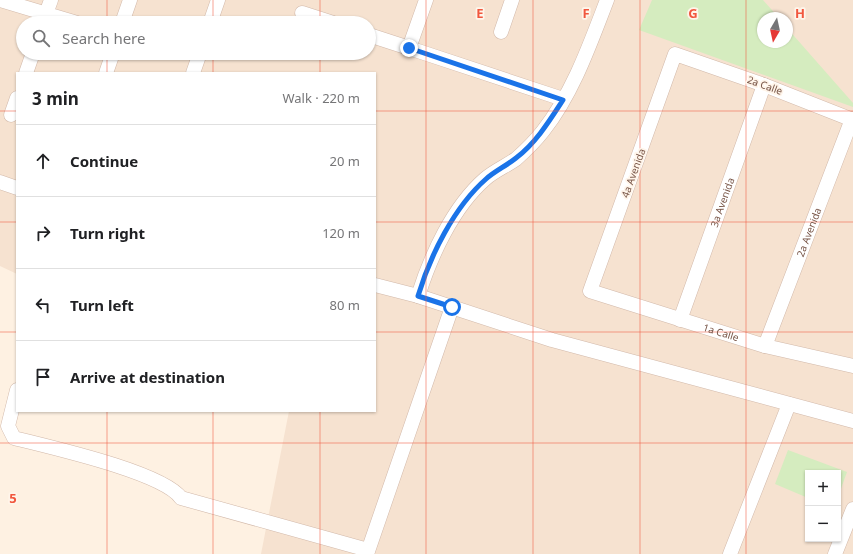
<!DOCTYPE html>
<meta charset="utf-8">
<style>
:root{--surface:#fff;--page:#f2f2f2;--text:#202124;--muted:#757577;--line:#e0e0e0}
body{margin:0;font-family:"Noto Sans",sans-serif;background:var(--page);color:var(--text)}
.controls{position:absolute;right:12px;bottom:12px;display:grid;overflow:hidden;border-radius:0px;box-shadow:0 1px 3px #0004}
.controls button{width:36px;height:36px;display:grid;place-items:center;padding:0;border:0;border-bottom:1px solid var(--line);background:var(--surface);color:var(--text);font:20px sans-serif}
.compass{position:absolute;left:757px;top:12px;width:36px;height:36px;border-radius:50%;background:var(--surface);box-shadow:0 1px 3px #0004;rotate:189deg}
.stop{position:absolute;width:12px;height:12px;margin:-9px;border:3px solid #1a73e8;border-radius:50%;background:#fff}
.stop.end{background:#1a73e8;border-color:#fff;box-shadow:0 1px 4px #0008}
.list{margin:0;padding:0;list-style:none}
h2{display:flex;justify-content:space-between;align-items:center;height:52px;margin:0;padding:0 16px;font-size:17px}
h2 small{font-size:13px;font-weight:400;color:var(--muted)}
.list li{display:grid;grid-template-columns:26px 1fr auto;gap:12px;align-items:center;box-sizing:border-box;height:72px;padding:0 16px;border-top:1px solid var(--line)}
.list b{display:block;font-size:15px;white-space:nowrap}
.list em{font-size:13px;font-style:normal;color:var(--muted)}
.icon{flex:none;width:22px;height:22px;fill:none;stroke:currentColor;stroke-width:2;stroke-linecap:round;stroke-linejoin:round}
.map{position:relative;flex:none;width:853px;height:554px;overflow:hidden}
.search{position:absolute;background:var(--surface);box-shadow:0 1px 3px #0004;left:16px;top:16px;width:360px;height:44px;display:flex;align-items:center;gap:10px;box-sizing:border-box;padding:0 14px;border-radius:22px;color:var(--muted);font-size:15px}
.panel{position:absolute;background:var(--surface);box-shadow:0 1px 3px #0004;left:16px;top:72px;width:360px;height:340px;border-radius:0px}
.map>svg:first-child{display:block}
.residential{fill:#f6e2d0;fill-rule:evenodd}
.green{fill:#d5ecbf}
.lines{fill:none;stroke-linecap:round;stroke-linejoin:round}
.minor-casing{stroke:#d2b9aa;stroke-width:15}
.minor{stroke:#fff;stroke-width:14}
.route{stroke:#1a73e8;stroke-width:5}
.grid{fill:none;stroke:#f1573e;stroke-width:1;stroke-opacity:0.55}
.labels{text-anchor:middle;stroke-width:3.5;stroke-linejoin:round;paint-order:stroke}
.street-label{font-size:10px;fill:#775446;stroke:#fff5ea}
.grid-label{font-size:13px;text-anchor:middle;font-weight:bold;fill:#f1573e;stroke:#fff5ea;stroke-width:3.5;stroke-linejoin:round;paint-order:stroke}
</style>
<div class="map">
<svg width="853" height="554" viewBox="0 0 853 554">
<rect width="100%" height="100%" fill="#fef1e2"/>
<path class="residential" d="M 0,0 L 853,0 L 853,554 L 261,554 L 289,411 L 375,411 L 375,73 L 17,73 L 17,274 L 0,266 ZM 763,18 L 787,18 L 787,42 L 763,42 ZM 23,23 L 369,23 L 369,53 L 23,53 ZM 808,473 L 838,473 L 838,539 L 808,539 Z"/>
<g class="green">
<polygon points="652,0 763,0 779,18 763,18 763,42 787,42 787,28 853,103 853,107 639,30"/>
<polygon points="788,450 847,472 838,497 838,473 808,473 808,498 775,484"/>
</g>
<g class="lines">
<g class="minor-casing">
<g id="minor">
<polyline points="0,0 77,23"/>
<polyline points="426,0 409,48 563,99"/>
<polyline points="302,13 333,23"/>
<polyline points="43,22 51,0"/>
<polyline points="122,23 130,0"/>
<polyline points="210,23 218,0"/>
<polyline points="501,32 512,0"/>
<polyline points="369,35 409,48"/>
<polyline points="26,73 33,53"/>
<polyline points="106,73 113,53"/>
<polyline points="193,73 200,53"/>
<polyline points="11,115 17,98"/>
<path id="s1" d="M 853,120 L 764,85 L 675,54 L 590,291 L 765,346 L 853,366"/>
<polyline points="0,182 17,188"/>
<polyline points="375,285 418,296 552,340 853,421"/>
<path d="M 418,296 C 431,255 453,207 485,179 C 494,171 506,166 516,159 C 525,151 536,140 543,131 C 573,93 590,44 607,0"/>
<path id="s2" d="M 680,320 L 764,85"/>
<path id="s3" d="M 765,346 L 852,119"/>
<path d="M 17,390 L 8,426 L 14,438 C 49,447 162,472 181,498 L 368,550"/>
<polyline points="367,554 452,307"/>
<polyline points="730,554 789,404"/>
<polyline points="835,554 853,509"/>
</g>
</g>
<use href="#minor" class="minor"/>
</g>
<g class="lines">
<path class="route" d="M 409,48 L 563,100 C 550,120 536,143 516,158 C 506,166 495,171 486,179 C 454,207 430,256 418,296 L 452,307"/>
</g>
<path class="grid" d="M 107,0 L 107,23M 213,0 L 213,23M 320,0 L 320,23M 426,0 L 426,554M 533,0 L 533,554M 640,0 L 640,554M 746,0 L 746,554M 107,53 L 107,73M 213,53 L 213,73M 320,53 L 320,73M 0,111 L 17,111M 375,111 L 853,111M 0,222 L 17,222M 375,222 L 853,222M 0,332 L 17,332M 375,332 L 853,332M 107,411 L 107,554M 213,411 L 213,554M 320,411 L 320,554M 0,443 L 853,443"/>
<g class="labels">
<g class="street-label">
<text transform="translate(765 85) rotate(20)" y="4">2a Calle</text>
<text transform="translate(633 173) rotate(-70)" y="4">4a Avenida</text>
<text dy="4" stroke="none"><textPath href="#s2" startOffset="125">3a Avenida</textPath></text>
<text dy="4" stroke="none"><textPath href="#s3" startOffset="122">2a Avenida</textPath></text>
<text dy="4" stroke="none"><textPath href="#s1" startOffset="579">1a Calle</textPath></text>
</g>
</g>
<g class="grid-label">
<text x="480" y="18">E</text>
<text x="586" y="18">F</text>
<text x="693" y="18">G</text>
<text x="800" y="18">H</text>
<text x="13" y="503">5</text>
</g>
</svg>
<div class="controls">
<button>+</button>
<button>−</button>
</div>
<svg class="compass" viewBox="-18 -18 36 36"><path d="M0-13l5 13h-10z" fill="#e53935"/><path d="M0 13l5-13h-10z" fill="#757577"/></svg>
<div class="stop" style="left:452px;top:307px"></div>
<div class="stop end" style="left:409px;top:48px"></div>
<div class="search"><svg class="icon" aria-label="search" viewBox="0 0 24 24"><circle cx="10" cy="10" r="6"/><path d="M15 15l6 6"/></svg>Search here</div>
<section class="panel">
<h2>3 min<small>Walk · 220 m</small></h2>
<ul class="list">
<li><svg class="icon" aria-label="ahead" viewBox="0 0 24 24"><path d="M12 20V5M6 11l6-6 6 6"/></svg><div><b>Continue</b></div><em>20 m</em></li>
<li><svg class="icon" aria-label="right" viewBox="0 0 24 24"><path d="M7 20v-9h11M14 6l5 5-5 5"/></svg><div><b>Turn right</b></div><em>120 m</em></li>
<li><svg class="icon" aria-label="left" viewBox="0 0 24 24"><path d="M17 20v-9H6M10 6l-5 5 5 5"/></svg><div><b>Turn left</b></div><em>80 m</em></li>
<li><svg class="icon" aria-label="arrive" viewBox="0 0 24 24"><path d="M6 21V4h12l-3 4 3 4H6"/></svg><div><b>Arrive at destination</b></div></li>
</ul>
</section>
</div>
